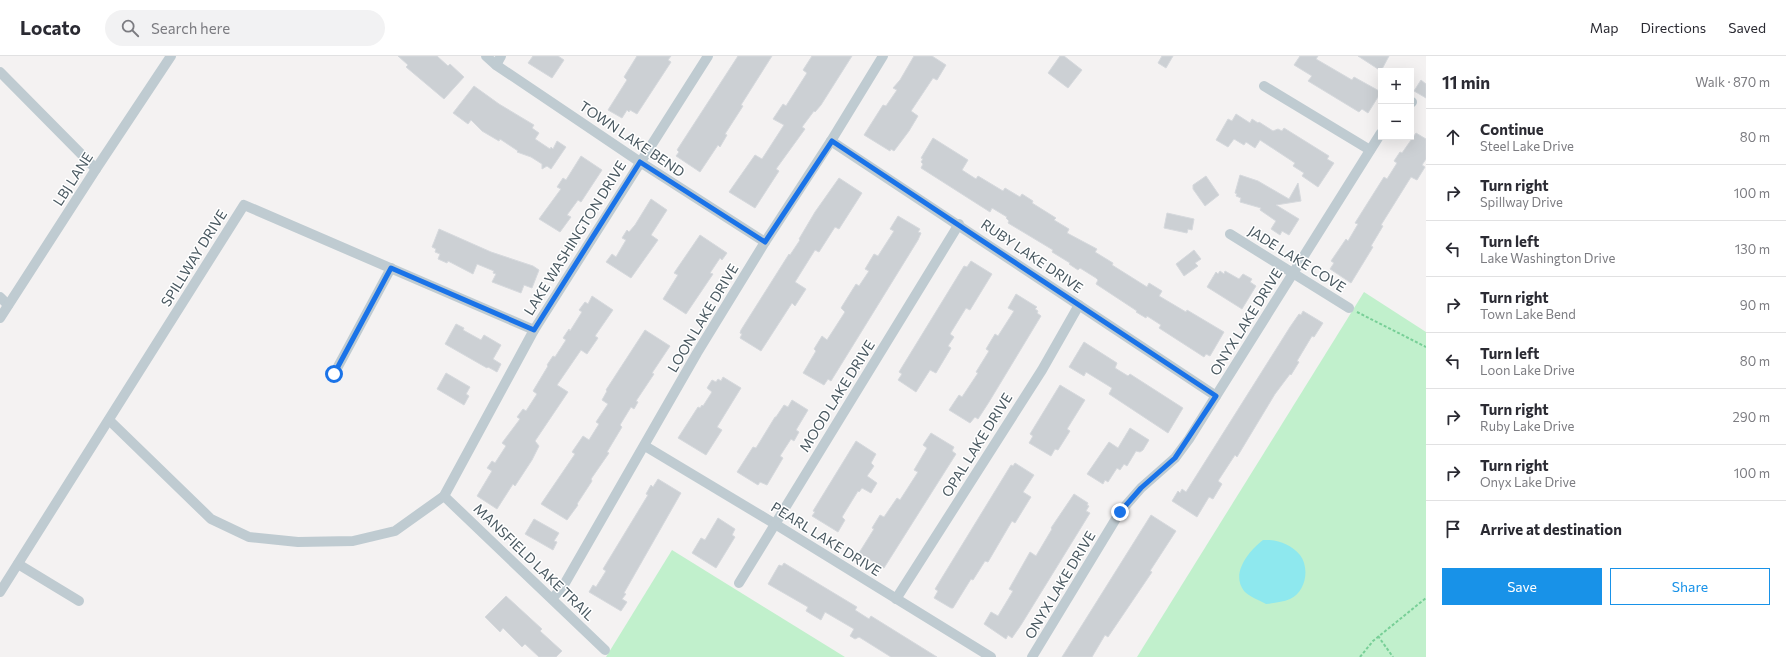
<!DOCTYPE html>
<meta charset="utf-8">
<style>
:root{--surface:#fff;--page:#f2f2f3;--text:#2b2b33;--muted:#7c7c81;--line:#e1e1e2;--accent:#1892e8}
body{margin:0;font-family:Commissioner,sans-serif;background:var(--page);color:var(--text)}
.controls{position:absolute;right:12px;top:12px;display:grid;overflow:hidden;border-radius:0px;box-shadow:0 4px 16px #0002}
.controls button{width:36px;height:36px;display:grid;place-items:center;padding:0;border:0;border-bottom:1px solid var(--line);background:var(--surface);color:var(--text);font:20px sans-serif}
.stop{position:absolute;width:12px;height:12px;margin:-9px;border:3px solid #1a73e8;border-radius:50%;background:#fff}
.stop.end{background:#1a73e8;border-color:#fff;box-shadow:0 1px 4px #0008}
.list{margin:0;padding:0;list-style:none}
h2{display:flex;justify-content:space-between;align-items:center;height:52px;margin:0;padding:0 16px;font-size:17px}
h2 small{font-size:13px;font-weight:400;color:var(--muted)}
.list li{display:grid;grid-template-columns:26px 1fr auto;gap:12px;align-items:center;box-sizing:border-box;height:56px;padding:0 16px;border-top:1px solid var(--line)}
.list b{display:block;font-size:15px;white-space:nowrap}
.list p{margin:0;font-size:13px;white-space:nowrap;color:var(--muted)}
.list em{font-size:13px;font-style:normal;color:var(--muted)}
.actions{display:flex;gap:8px;padding:12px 16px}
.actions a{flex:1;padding:9px 0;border:1px solid var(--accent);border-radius:0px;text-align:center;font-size:14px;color:var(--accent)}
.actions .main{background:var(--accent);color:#fff}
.icon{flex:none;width:22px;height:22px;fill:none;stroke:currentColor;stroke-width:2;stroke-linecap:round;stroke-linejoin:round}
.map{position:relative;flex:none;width:1426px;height:601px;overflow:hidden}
header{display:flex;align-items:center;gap:24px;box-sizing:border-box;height:56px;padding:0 20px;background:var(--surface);border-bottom:1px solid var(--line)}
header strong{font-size:19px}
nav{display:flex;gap:22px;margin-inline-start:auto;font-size:14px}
.search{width:280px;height:36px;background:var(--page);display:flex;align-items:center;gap:10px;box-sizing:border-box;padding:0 14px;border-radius:22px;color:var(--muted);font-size:15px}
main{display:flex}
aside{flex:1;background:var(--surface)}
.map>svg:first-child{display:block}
.green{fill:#c1f0cc}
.water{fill:#8ee8ee}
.building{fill:#ccd0d4;stroke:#d6d9dd}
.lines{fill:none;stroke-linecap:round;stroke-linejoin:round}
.path{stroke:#78cf97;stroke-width:2;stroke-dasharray:3 2;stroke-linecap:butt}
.minor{stroke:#bfcbd1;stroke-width:10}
.route{stroke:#1a73e8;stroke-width:5}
.labels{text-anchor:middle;stroke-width:3;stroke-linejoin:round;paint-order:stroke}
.street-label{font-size:14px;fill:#495860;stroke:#fff}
</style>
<header>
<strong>Locato</strong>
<div class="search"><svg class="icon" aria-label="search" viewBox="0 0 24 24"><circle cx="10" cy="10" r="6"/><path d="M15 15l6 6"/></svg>Search here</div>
<nav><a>Map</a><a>Directions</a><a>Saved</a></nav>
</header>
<main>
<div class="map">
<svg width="1426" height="601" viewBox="0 0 1426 601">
<rect width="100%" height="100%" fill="#f4f2f2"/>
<g class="green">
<polygon points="1364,236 1426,276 1426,601 1137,601"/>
<polygon points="672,494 845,601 606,601"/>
</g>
<path class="water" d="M 1263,484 C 1276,483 1291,488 1300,499 C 1310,512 1306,536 1290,543 C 1283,546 1274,547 1266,548 C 1259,544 1248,540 1244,535 C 1230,517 1250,494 1263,484 Z"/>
<g class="building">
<polygon points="398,0 437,0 448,10 450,8 464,21 444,43 406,11 408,9"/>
<polygon points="533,0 558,0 564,4 552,22 528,7"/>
<polygon points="637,0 671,0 668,4 671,6 637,58 630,54 629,56 627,54 622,62 608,54 627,24 624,21"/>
<polygon points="738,0 772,0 741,49 743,50 725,78 727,79 720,91 718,89 700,116 676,100 679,96 677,94"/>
<polygon points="812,0 852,0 821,49 815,56 814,55 802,71 805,73 776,113 779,115 755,152 729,136 755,99 762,103 784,69 773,63 783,48 786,50 807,17 803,14"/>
<polygon points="914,0 932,0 946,9 937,24 933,22 911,55 918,60 909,75 894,95 891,93 890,95 864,79 883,49 886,50 897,34 893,32 900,24"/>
<polygon points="1060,0 1064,0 1082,14 1068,32 1048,17"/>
<polygon points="1162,0 1173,0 1166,12 1158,7"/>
<polygon points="1300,0 1318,0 1316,3 1352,24 1354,21 1381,36 1368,57 1362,53 1359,56 1308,25 1312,20 1294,9"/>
<polygon points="1358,0 1389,0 1381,15"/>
<polygon points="1421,24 1426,28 1426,42 1414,35"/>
<polygon points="474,30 499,48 534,69 532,72 539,77 535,83 550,93 551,91 553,93 557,85 566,91 551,113 547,110 542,113 542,108 531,101 517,96 518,95 500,83 499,85 482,75 471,64 468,68 453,57"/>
<polygon points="1236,58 1250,67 1252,63 1258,67 1259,66 1273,75 1278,73 1282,75 1284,72 1329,100 1327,103 1334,107 1318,131 1302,120 1304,117 1293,110 1295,107 1260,84 1255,92 1246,86 1244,89 1234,83 1228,91 1216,84 1228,63 1232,65"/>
<polygon points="1416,77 1426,83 1426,103 1422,109 1425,111 1417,124 1411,121 1381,169 1383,170 1371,190 1373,191 1351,227 1330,213 1334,207 1331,205 1346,183 1348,185 1358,168 1355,167 1384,121 1387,123 1397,107 1394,105 1400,96 1402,97"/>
<polygon points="933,82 968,104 962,114 976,123 978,120 1003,135 1005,132 1020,141 1022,138 1033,145 1032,147 1056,162 1054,164 1069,173 1067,177 1097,193 1095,196 1113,207 1112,209 1147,231 1149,227 1162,235 1159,240 1186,256 1187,254 1224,276 1210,300 1206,298 1204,301 1159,272 1161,269 1147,260 1146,262 1136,256 1137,255 1096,228 1098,224 1096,222 1080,212 1078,214 1069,208 1070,207 1052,196 1053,194 1008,167 1009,165 1006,162 1007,161 992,152 990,156 921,112 923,108 921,106 923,103 921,102"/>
<polygon points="581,100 602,114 581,146 578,144 567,159 571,161 560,176 539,163 561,133 557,131 563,122 566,124"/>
<polygon points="1240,119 1258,125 1289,143 1298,127 1301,145 1276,149 1299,163 1289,179 1282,175 1280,179 1271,173 1276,165 1260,154 1261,152 1240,146 1241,142 1236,140 1237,138 1235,137"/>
<polygon points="1206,120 1219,139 1205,150 1193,133 1193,129"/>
<polygon points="839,122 862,137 839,173 835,171 819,196 815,194 795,226 806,233 795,250 792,247 761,295 740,282 742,278 740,277 741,274 789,198 790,199 800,184 799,183 815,156"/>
<polygon points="651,143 667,154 651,179 658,184 631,222 606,206 612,198 616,201 626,184 622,182 627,174 629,176 635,169"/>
<polygon points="1167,157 1194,163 1192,174 1188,173 1187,177 1164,172"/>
<polygon points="898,160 920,173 918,176 921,177 918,184 831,325 828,323 824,329 803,317 816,295 814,293 822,280 827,284 845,256 841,252 856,228 859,230 869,215 865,213 874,198 878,200 894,175 890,173"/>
<polygon points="439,173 491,196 533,210 539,214 532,232 524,229 521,237 492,226 496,218 493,217 494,215 477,208 473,218 448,205 447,207 438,203 440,198 435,196 436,193 432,191"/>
<polygon points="700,179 727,197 722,204 720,202 710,217 713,218 686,258 663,243 678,219 674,217"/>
<polygon points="1194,194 1201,203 1195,207 1198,210 1184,220 1176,208"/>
<polygon points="971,205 992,218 970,254 966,252 950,278 954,281 948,290 951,292 936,317 930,314 916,336 898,324 902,318 899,316 964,210 967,211"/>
<polygon points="1220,215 1224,218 1225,215 1239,223 1243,218 1252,223 1250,226 1256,230 1242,253 1207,231 1216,216 1218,218"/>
<polygon points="1016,238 1037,251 1035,253 1038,255 1037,257 1041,260 989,346 978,363 975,361 970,367 949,354 959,339 962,341 978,317 976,316 989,295 986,293 995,278 998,280 1014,255 1008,252"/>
<polygon points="592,240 613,254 595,280 598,282 587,298 581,294 557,329 568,336 535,385 539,390 532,404 515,430 513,428 497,453 477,440 492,415 487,412 492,405 495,407 506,390 502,387 520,363 517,361 523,353 526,355 537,338 533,335 548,310 547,309 553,300 555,301 566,284 563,282 569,273 570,275 582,256 579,254 585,246 588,248"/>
<polygon points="1303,255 1323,267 1314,281 1312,280 1297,305 1299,306 1291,319 1290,318 1275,338 1237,401 1235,399 1218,425 1222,428 1213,443 1209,441 1197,461 1172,445 1178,435 1180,437 1182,433 1186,436 1290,271 1299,258 1301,259"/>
<polygon points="456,268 464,272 463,274 481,284 484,279 501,289 493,303 501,308 497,316 488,311 487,312 445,288"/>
<polygon points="645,274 670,290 652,317 654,318 636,345 638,346 634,353 631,351 620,369 622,371 607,396 609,397 591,423 592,425 577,448 578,449 567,464 541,448 575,398 572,396 583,380 589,384 599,368 596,366 608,348 602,344 607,335 606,334"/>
<polygon points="1084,286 1117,307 1115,312 1128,320 1130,318 1183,352 1168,377 1109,338 1112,332 1086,316 1084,320 1069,311"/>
<polygon points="446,317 470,331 466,338 469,340 464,349 437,333"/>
<polygon points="723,321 741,332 717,371 722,374 706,399 678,382 698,351 700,352 702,349 703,350 712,336 707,332 712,324 716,326 718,323 721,325"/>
<polygon points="1060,329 1085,344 1067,373 1070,375 1058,394 1055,393 1051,400 1029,387 1033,380 1030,378"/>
<polygon points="792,344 808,354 796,374 799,376 794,385 791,383 780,400 783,402 767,429 760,426 758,429 737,416 753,391 756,392 775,361 776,361 784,349 788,351"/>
<polygon points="1130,372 1149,384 1143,394 1140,396 1136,395 1127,410 1124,408 1120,414 1117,412 1108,426 1105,424 1103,428 1087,418 1109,386 1118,392"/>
<polygon points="931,377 954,391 952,395 956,398 884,512 859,497 874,473 872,472 880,459 884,461 897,442 900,444 918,416 914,414 927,392 923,389"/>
<polygon points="856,385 876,398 871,407 874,410 867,420 877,427 871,437 862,432 859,436 858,435 842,461 845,464 838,476 812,460 815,456 813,455"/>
<polygon points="1015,407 1034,419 1023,436 1031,441 1015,467 1012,465 988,506 985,505 973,524 971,523 953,552 951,552 934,542 938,535 935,533 1011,409 1013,410"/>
<polygon points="658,423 681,437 624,537 626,538 622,543 627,546 621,555 589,536 593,529 596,531 606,515 603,513 648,439 646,438 651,429 653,431"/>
<polygon points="1074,438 1088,447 1087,449 1089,450 1086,455 1090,457 1021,569 1012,582 1008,579 1006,583 984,568 991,556 998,560 1013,535 1009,533 1030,496 1036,500 1052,473 1051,472"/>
<polygon points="1151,459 1176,475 1150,515 1152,516 1108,581 1105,579 1092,601 1062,601"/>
<polygon points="718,462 735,473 732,479 735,481 716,512 692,497 701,482 705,484"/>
<polygon points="534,463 559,477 554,485 557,486 553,494 525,478"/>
<polygon points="784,507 857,551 855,554 869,563 871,560 937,601 891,601 859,581 855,583 850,580 854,573 825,556 821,564 806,555 808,551 768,528 779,509 782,510"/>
<polygon points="506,540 542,573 540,575 562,595 556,601 539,601 525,588 522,591 503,572 500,576 485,561"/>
</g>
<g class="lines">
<g class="path">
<polyline points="1357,256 1426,291"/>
<polyline points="1378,580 1393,601"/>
<polyline points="1360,601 1373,585 1426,542"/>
</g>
<g class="minor">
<polyline points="486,0 496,9 640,106 765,186"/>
<polyline points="496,9 501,0"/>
<polyline points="0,16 96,113"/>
<polyline points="1264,30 1370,94"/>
<polyline points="1411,47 1412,46"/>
<polyline points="831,85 1216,340"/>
<polyline points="1230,178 1349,252"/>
<polyline points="0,241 8,249"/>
<polyline points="0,262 96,113 171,0"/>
<polyline points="334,318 391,212"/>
<polyline points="109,364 211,463 249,481 298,486 353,485 395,475 444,440 534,274 708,0"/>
<polyline points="645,390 775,468 991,601"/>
<polyline points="444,440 605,594"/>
<polyline points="18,508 79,545"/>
<polyline points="739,527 959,168"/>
<polyline points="0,536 244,149 534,274"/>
<polyline points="553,542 565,527 697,297 765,186 831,85 883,0"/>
<polyline points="896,543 1042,314 1079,249"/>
<polyline points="1032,601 1120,456 1141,432 1175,402 1189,383 1381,77"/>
</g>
</g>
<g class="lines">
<polyline class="route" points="334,318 391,212 534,274 640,106 765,186 832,85 1216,340 1175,402 1141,432 1120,456"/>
</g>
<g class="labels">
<g class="street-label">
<text transform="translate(632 83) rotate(34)" y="5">TOWN LAKE BEND</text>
<text transform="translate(73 123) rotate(-57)" y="5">LBJ LANE</text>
<text transform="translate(575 182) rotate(-58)" y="5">LAKE WASHINGTON DRIVE</text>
<text transform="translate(1032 200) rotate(34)" y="5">RUBY LAKE DRIVE</text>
<text transform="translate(194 202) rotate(-58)" y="5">SPILLWAY DRIVE</text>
<text transform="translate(1297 203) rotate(32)" y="5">JADE LAKE COVE</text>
<text transform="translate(703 262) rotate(-59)" y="5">LOON LAKE DRIVE</text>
<text transform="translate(1246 266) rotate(-58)" y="5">ONYX LAKE DRIVE</text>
<text transform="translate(837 340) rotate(-58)" y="5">MOOD LAKE DRIVE</text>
<text transform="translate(977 389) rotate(-58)" y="5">OPAL LAKE DRIVE</text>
<text transform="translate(826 483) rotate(32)" y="5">PEARL LAKE DRIVE</text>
<text transform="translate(534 506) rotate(44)" y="5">MANSFIELD LAKE TRAIL</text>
<text transform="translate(1060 529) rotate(-59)" y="5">ONYX LAKE DRIVE</text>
</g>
</g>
</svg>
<div class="controls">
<button>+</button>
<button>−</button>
</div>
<div class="stop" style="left:334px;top:318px"></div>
<div class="stop end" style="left:1120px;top:456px"></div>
</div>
<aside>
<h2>11 min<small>Walk · 870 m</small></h2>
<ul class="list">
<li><svg class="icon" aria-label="ahead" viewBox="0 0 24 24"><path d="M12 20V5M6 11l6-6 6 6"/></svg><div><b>Continue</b><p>Steel Lake Drive</p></div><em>80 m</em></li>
<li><svg class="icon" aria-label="right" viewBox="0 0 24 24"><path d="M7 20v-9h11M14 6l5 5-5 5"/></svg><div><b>Turn right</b><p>Spillway Drive</p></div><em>100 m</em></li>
<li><svg class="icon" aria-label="left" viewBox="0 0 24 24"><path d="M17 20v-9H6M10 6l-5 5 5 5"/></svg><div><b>Turn left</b><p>Lake Washington Drive</p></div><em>130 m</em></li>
<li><svg class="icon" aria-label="right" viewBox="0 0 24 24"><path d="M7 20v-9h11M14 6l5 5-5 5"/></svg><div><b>Turn right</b><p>Town Lake Bend</p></div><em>90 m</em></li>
<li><svg class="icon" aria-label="left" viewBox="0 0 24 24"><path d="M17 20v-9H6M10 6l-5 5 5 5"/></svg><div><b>Turn left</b><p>Loon Lake Drive</p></div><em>80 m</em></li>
<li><svg class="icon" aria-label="right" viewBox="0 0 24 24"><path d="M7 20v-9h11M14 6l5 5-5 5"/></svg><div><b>Turn right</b><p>Ruby Lake Drive</p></div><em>290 m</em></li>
<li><svg class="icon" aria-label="right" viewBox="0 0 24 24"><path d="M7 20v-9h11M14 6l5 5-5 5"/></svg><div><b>Turn right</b><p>Onyx Lake Drive</p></div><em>100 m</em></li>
<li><svg class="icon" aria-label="arrive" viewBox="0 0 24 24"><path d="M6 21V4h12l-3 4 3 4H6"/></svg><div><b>Arrive at destination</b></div></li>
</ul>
<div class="actions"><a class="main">Save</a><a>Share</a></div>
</aside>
</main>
